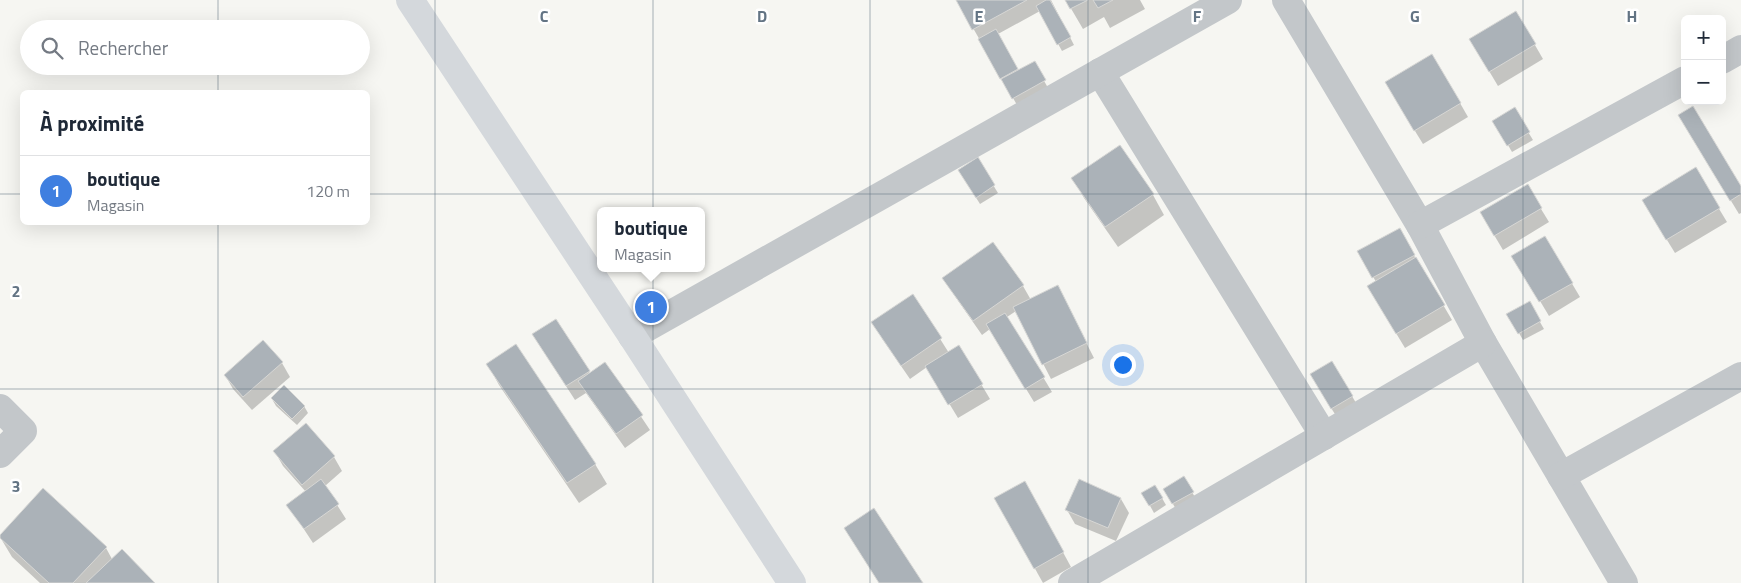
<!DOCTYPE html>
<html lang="fr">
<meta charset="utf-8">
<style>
:root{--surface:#fff;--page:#f6f6f7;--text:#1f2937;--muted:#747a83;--line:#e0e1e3;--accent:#1a73e8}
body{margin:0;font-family:"Titillium Web",sans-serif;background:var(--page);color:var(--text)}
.controls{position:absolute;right:15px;top:15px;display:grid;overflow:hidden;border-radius:8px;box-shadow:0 5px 20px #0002}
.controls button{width:45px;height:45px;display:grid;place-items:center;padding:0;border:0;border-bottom:1px solid var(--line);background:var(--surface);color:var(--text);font:25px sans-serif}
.you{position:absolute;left:1122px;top:364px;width:18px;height:18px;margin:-12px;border:4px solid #fff;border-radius:50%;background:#1a73e8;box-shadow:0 0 0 8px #1a73e833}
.badge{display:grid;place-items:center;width:32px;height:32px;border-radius:50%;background:var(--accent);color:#fff;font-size:16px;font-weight:700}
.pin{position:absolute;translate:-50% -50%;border:2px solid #fff;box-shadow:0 1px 5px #0006}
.popup{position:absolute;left:597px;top:207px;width:108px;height:65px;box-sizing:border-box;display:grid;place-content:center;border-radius:8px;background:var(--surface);filter:drop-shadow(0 1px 4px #0005);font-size:16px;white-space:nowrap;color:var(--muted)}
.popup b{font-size:19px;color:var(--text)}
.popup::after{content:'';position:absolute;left:50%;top:100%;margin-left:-10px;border:10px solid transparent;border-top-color:var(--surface)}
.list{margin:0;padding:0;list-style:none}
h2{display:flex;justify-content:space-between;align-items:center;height:65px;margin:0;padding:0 20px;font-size:21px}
h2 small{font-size:16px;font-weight:400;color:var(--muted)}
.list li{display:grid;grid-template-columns:32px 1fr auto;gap:15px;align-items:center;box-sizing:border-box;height:70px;padding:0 20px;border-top:1px solid var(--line)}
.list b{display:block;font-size:19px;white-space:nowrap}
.list p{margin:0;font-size:16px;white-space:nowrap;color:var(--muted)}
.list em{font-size:16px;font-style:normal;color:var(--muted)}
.icon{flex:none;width:28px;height:28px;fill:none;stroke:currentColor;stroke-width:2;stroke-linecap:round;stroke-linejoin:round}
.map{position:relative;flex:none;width:1741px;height:583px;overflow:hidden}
.search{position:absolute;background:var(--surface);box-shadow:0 5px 20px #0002;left:20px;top:20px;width:350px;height:55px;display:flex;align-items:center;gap:12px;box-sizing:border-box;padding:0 18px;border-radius:28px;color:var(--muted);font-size:19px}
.panel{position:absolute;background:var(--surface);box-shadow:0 5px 20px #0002;left:20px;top:90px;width:350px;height:135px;border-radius:8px}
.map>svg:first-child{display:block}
.shadow{fill:#0003}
.building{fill:#abb2b8;stroke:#d7d7d5}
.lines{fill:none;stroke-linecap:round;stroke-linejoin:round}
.minor{stroke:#c3c7ca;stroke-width:28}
.highway{stroke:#d4d8dc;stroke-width:28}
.grid{fill:none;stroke:#637484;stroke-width:1;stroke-opacity:0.55}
.grid-label{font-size:16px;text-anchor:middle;font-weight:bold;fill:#637484;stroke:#fff;stroke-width:5;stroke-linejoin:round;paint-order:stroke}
</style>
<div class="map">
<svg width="1741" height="583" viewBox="0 0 1741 583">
<rect width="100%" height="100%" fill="#f6f6f2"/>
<g class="shadow">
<polygon points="957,0 1051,0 1074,45 1062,51 1040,11 998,34 1018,71 1034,63 1052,95 1021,112"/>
<polygon points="1066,0 1140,0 1145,9 1110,28 1104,17 1083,29"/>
<polygon points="1516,12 1543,59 1498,86 1470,39"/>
<polygon points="1394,97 1460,103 1468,117 1423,144"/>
<polygon points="1514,109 1533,140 1512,152 1494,121"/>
<polygon points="1688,130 1741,188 1741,213 1739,214"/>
<polygon points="1120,146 1153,195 1164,215 1118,247 1084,198 1073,178"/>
<polygon points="977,159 998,193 980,204 963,177"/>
<polygon points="1695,169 1727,222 1675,253 1651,214"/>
<polygon points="1527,186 1549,222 1503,250 1481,213"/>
<polygon points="1399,230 1452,320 1405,348 1376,300 1376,282 1359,251"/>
<polygon points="1545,238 1580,297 1549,316 1513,256"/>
<polygon points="992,243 1023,286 1031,300 1065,301 1094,358 1051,379 1016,311 1007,317 1052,392 1034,402 990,329 982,335 952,292 943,278"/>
<polygon points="913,296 949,353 959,347 990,399 958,418 927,367 910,379 881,337"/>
<polygon points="1529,303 1544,329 1523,340 1508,314"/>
<polygon points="556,321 590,374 605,363 650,430 625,448 586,393 575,400 542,349"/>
<polygon points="263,342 282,363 290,377 252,410 233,389 225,375"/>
<polygon points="488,365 595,464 607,484 579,503 499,385"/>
<polygon points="1319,389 1352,396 1360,410 1340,422"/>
<polygon points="272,399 304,406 308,413 297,425 276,406"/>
<polygon points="306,425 334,457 342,471 325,486 346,519 313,543 288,505 306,492 283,466 275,452"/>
<polygon points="1184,478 1196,499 1177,511 1165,490"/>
<polygon points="1155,486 1166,505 1154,513 1143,493"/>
<polygon points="1033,497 1071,567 1043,583 996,499"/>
<polygon points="1121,499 1129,513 1116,541 1075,524 1067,510"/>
<polygon points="0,537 106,548 112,559 153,583 40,583 12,557"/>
</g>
<g class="building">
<polygon points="956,0 1027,0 972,30"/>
<polygon points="1046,0 1050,0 1071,37 1057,45 1036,6"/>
<polygon points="1065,0 1088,0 1070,9"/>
<polygon points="1093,0 1113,0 1098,8"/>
<polygon points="1516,11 1536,44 1489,72 1469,39"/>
<polygon points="996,29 1018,69 1000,79 978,39"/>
<polygon points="1432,54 1461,103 1414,131 1385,82"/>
<polygon points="1035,61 1046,80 1012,99 1001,79"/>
<polygon points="1693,106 1741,186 1741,194 1730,201 1678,115"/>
<polygon points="1515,107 1530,132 1507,146 1492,121"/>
<polygon points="1120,145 1154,194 1105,227 1071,178"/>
<polygon points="978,157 995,185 976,198 958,170"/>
<polygon points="1696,167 1720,208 1666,240 1642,200"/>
<polygon points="1528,184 1542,208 1494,236 1480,212"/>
<polygon points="1400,228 1415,255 1372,278 1357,251"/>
<polygon points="1545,236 1573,283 1539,302 1511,256"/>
<polygon points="993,242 1024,285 973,321 942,278"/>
<polygon points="1416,257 1445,305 1396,334 1367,286"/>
<polygon points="1058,285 1087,343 1042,365 1013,307"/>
<polygon points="913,294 942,338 901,366 871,322"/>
<polygon points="1530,301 1541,321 1518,334 1506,314"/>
<polygon points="1005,313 1045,377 1025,389 986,324"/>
<polygon points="556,319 590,371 566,386 532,334"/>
<polygon points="263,340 283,362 243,397 224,375"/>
<polygon points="516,344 596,464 567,483 486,364"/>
<polygon points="959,345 983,384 948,405 925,366"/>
<polygon points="1332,361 1353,396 1331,409 1310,374"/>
<polygon points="605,362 643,415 616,434 578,381"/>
<polygon points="284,385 305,406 292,419 271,398"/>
<polygon points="306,423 335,456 302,485 273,451"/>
<polygon points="1184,476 1194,492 1172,504 1163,489"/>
<polygon points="321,479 339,504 304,529 286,505"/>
<polygon points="1079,479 1121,498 1108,528 1065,510"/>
<polygon points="1025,481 1064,552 1034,569 994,498"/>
<polygon points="1155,485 1163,498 1149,506 1141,493"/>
<polygon points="43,488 107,547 73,583 49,583 0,538 0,535"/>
<polygon points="874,508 923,583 879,583 844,528"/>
<polygon points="122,549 155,583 86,583"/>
</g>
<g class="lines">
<g class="minor">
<polyline points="1286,0 1420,225 1483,343 1624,583"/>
<polyline points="1722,60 1741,49"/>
<polyline points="1100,72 1324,436"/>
<polyline points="1420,225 1685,80"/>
<polyline points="632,336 1228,0"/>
<polyline points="0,408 23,431 0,454"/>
<polyline points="1561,476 1741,376"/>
<polyline points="1072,583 1483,343"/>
</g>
<polyline class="highway" points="410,0 632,336 792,583"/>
</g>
<path class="grid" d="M 218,0 L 218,29M 435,0 L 435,583M 653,0 L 653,583M 870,0 L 870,583M 1088,0 L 1088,583M 1306,0 L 1306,583M 1523,0 L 1523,583M 218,66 L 218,92M 0,194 L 22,194M 368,194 L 1741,194M 218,222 L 218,583M 0,389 L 1741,389"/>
<g class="grid-label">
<text x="544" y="22">C</text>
<text x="762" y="22">D</text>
<text x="979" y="22">E</text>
<text x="1197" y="22">F</text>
<text x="1415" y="22">G</text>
<text x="1632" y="22">H</text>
<text x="16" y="297">2</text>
<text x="16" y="492">3</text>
</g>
</svg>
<div class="controls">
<button>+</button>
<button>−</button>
</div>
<div class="you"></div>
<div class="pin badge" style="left:651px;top:307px;background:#3f7fe0">1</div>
<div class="popup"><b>boutique</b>Magasin</div>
<div class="search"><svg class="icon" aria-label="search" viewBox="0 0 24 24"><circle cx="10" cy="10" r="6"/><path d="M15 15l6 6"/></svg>Rechercher</div>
<section class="panel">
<h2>À proximité<small></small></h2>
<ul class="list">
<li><span class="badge" style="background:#3f7fe0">1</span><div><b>boutique</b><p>Magasin</p></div><em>120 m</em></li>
</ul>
</section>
</div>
